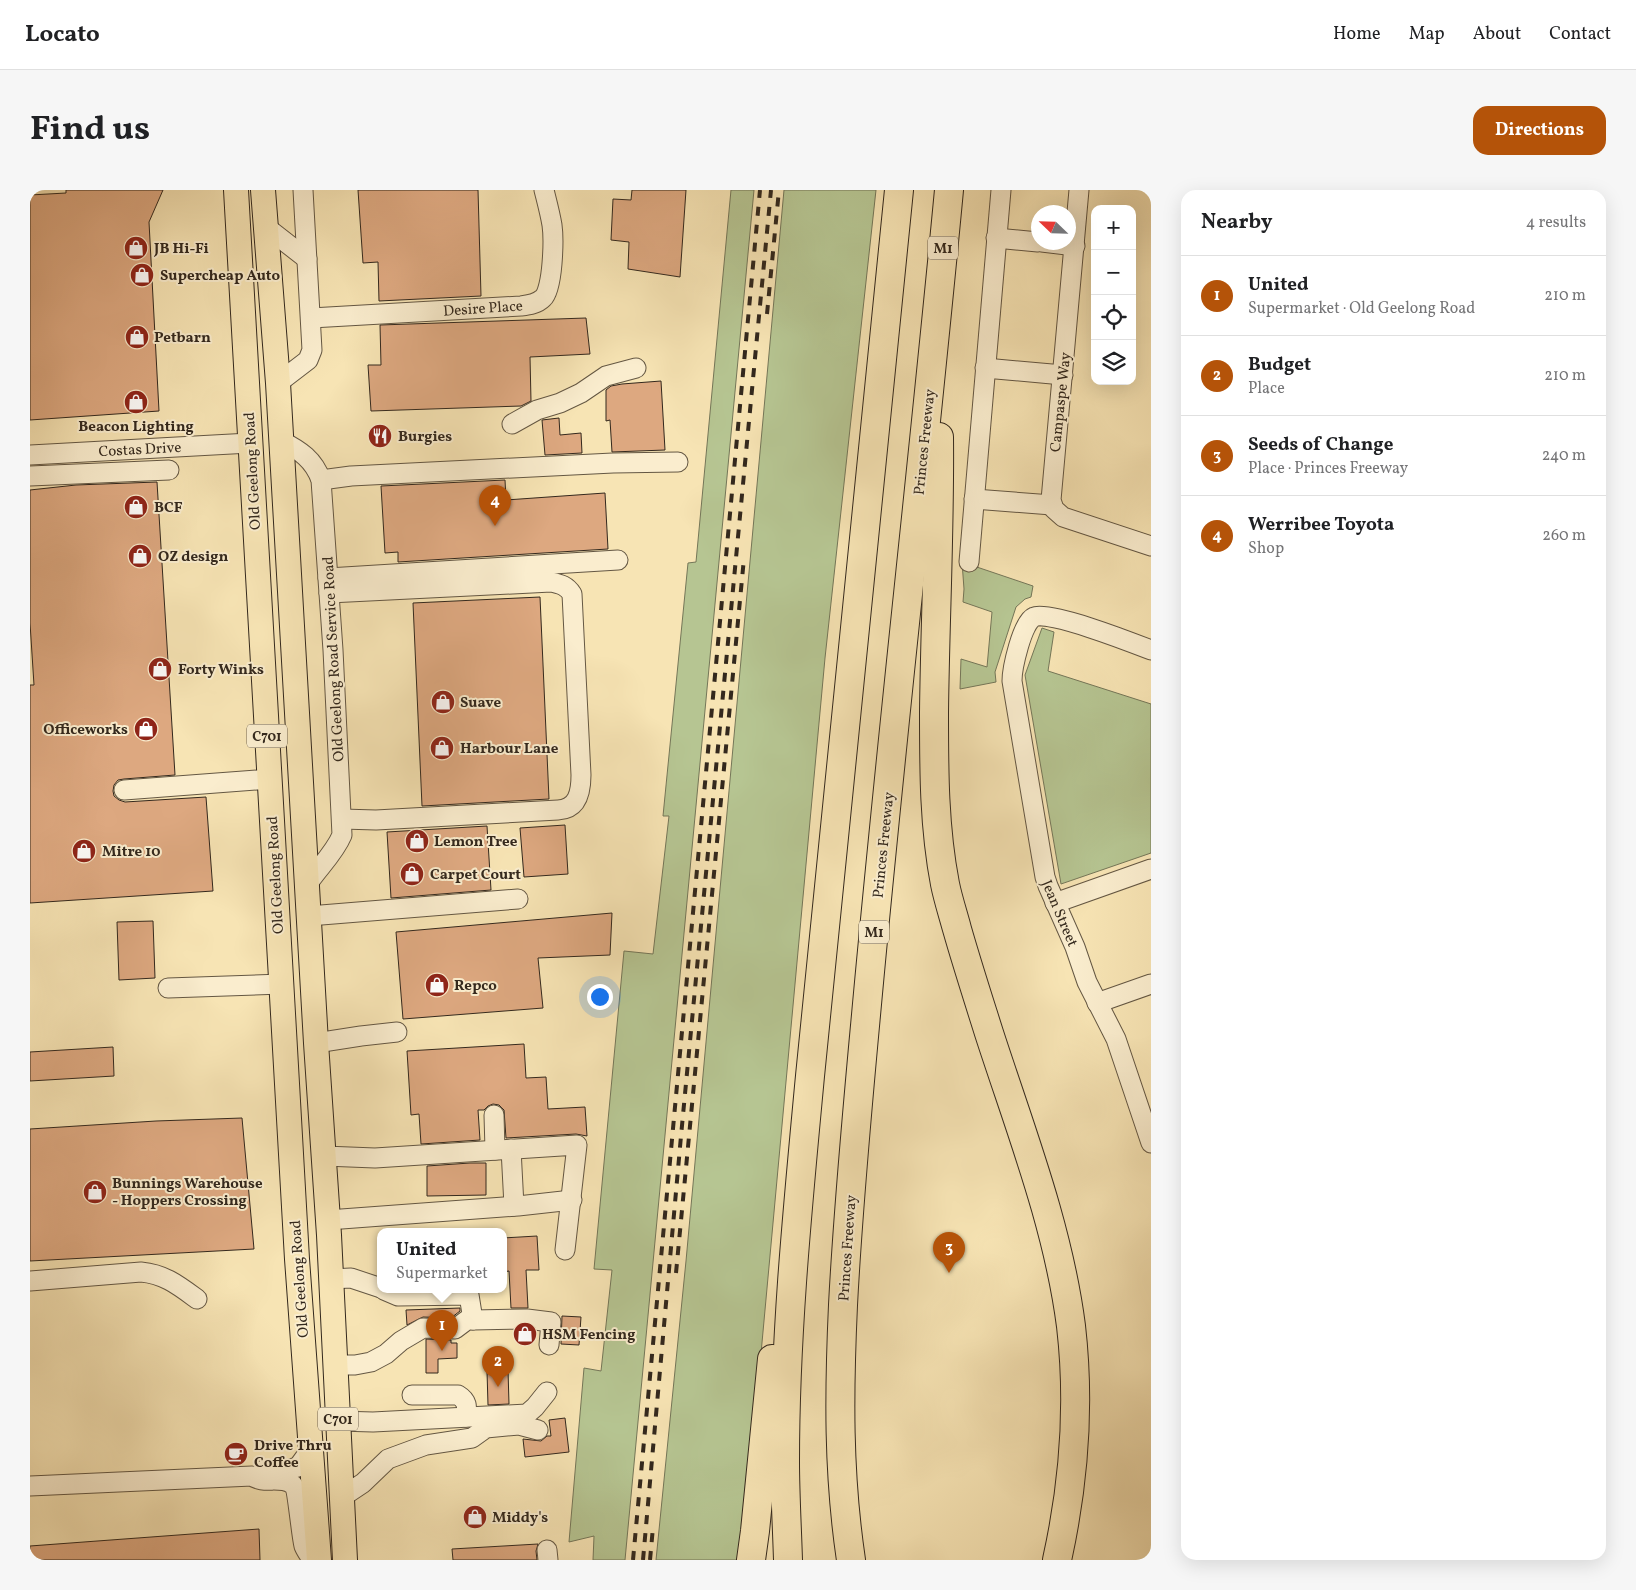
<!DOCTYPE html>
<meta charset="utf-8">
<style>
:root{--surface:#fff;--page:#f6f6f6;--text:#202124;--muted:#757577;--line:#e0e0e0;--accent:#b45309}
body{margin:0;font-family:Vollkorn,serif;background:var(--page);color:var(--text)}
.controls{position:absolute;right:15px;top:15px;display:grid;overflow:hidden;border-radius:10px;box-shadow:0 5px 20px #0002}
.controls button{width:45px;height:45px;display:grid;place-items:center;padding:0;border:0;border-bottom:1px solid var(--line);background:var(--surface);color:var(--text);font:25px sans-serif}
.compass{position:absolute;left:1001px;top:15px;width:45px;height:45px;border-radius:50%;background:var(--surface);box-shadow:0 5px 20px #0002;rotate:293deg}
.you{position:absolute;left:569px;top:806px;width:18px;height:18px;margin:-12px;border:4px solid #fff;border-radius:50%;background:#1a73e8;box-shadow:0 0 0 8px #1a73e833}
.badge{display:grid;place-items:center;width:32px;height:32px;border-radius:50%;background:var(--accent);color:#fff;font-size:16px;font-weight:700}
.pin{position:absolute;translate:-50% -41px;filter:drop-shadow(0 1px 2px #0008)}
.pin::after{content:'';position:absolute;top:26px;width:18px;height:15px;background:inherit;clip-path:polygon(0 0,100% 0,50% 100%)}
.popup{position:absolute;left:347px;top:1038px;width:130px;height:65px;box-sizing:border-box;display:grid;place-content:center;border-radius:10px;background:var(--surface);filter:drop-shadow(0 1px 4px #0005);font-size:16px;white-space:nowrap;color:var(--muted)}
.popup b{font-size:19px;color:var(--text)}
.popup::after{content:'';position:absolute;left:50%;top:100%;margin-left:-10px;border:10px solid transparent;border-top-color:var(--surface)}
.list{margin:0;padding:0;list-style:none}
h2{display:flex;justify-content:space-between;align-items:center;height:65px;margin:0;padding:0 20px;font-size:21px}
h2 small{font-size:16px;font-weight:400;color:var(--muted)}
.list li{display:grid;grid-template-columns:32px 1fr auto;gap:15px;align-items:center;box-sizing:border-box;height:80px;padding:0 20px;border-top:1px solid var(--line)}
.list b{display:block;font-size:19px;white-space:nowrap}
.list p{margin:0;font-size:16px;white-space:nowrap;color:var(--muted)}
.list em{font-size:16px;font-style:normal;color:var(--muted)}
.icon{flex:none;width:28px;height:28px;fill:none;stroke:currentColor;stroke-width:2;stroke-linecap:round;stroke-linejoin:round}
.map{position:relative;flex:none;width:1121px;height:1370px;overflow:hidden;border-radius:15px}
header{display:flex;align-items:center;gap:30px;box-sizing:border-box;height:70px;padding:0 25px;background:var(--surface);border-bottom:1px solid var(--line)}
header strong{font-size:24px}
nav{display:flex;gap:28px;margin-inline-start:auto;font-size:18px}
.intro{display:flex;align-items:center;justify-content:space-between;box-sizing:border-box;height:120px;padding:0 30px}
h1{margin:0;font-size:35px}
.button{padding:12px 22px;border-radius:15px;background:var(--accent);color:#fff;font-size:18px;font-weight:700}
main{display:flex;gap:30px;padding:0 30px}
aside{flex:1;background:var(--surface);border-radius:15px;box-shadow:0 5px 20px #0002}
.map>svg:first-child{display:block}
.green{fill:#b6c592;stroke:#747658}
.building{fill:#dda880;stroke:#33281d}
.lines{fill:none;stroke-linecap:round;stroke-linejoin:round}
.minor-casing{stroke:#645743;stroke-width:21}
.major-casing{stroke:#33281d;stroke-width:26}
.highway-casing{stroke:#33281d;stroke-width:30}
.minor{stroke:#faedce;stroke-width:19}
.major{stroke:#f7e4b4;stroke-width:24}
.highway{stroke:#f7e4b4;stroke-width:28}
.rail{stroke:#33281d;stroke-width:4;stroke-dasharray:9 9;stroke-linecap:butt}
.labels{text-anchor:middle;stroke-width:4;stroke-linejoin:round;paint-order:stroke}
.shield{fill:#faedce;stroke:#6f6352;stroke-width:1}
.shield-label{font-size:14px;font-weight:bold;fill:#33281d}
.poi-label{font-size:15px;font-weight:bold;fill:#33281d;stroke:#faedce;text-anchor:start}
.street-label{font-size:15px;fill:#33281d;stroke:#faedce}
</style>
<header>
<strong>Locato</strong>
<nav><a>Home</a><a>Map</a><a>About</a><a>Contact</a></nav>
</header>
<div class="intro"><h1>Find us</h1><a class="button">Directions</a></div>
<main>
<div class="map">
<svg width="1121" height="1370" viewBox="0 0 1121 1370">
<rect width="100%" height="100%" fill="#f7e4b4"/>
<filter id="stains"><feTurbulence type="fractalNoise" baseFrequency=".004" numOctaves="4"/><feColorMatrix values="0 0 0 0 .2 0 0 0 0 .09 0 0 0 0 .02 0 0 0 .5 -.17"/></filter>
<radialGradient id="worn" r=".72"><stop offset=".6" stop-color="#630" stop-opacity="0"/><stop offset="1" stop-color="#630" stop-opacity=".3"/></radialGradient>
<g class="green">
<polygon points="701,0 724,0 595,1370 563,1370 564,1346 539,1352 554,1178 571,1181 582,1080 564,1079 594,761 623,764 639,626 633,626 658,373 666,372"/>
<polygon points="754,0 846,0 795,468 712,1370 626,1370 656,1071"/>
<polygon points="932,372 1003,396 1001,407 995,409 986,417 965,482 966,492 930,499 931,469 957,477 962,422 933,412 934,399"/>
<polygon points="1012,438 1024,442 1018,481 1121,514 1121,663 1031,694 995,485"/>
</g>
<g class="building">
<polygon points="36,0 133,0 119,32 129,221 0,230 0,5 36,3"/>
<polygon points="328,0 448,0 451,106 349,111 348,72 333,73"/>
<polygon points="602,0 656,0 650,87 598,79 599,52 581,50 583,9 601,10"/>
<polygon points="556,128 560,164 500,167 501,211 491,216 341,221 338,175 351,175 350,135"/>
<polygon points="631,191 635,260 582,262 580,230 576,231 576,200 581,196 592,194"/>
<polygon points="529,228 530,245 551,243 552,263 515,265 512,230"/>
<polygon points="475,290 476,310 575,303 578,359 368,372 368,362 355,363 351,296"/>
<polygon points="127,292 145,585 94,589 88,590 84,595 83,601 84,606 89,610 95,612 176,607 183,701 0,713 0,495 4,495 0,433 0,300 46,295"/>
<polygon points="510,407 519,609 392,616 383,413"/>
<polygon points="535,635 538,684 494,687 490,638"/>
<polygon points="457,636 461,700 361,708 357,642"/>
<polygon points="582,723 580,765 508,768 513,818 373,829 366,742"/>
<polygon points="123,731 125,788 89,790 87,732"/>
<polygon points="494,854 496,888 516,887 518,919 555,917 557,946 546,944 476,948 474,920 469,915 463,914 458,916 454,920 448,920 450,950 391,954 389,924 381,925 377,861"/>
<polygon points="83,857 84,886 0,891 0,862"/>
<polygon points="212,928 224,1059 0,1071 0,939 126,931"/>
<polygon points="440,973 456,973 456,1005 397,1006 397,976"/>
<polygon points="507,1046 509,1080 496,1080 498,1118 481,1118 479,1081 473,1082 473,1048"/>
<polygon points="430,1118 430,1121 421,1128 393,1127 377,1135 376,1120"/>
<polygon points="532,1126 551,1127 549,1155 531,1154"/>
<polygon points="396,1149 421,1150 421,1153 427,1153 427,1168 408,1169 408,1183 396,1183"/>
<polygon points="478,1180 479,1214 458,1215 457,1181"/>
<polygon points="535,1228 539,1262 495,1267 493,1249 511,1251 517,1246 521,1246 519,1230"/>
<polygon points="229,1339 230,1370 0,1370 0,1356"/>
<polygon points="508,1354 506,1361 507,1370 423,1370 422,1359"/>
</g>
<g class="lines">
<g class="minor-casing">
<g id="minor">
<polyline points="1049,0 1021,310 1024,319 1033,327 1121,356"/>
<polyline points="236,37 277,69"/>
<polyline points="966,48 1008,52"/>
<polyline points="1012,52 1045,56"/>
<path d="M 281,128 L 491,116 C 499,115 507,114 513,108 C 523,99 524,49 522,35 C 520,23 517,12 514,0"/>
<polyline points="955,178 1033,185"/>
<polyline points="248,193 278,170 282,160 273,0"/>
<polyline points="482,234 507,220 530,213 551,203 576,186 606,178"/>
<path d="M 251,251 C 270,260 284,270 291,290 L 303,460 L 312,645 C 304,664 288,678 277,695"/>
<polyline points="0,265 220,253"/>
<polyline points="0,286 139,280"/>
<polyline points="291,290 321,286 583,273 648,272"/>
<polyline points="944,309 1022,315"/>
<polyline points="939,372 971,0"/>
<polyline points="298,388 588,370"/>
<path d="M 299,403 L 521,392 C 531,394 537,396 542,404 L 551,585 C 551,602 548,619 528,620 L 346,630 L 312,629"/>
<path d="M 1121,460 C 1103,453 1019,420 1004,427 C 992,432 982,479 982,491 L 1015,687 L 1018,696 L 1045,757 L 1057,792 L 1086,849 L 1121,953"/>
<polyline points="94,600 240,589"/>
<polyline points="1025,713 1121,679"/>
<polyline points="279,726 488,709"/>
<polyline points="138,798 252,794"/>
<polyline points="1067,813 1121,794"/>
<polyline points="286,853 331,846 367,842"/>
<polyline points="464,925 465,960"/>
<polyline points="481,959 484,1016"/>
<polyline points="294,966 345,968 547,955 535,1060"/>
<polyline points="298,1030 488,1016 542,1010"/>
<polyline points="300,1089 321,1088 351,1098"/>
<path d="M 0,1091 L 111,1082 C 134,1084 148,1095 167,1109"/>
<polyline points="354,1100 368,1106 439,1105 443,1130"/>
<polyline points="305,1175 325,1175 341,1172 356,1164 371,1151 393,1138 425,1139 437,1130 443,1130 497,1129 521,1132 519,1155"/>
<path d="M 382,1205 L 428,1205 C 438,1211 437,1217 436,1227"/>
<polyline points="308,1231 343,1232 497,1224 505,1217 517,1202"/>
<polyline points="234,1280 260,1279 268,1277 281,1259"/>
<path d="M 0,1296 L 222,1286 C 233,1295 252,1285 263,1295 C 268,1300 271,1345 274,1356 C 276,1361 280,1366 282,1370"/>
<polyline points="312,1307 333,1293 358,1269 396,1255 442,1248 456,1238 489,1235 508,1240"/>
<polyline points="517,1360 518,1370"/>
</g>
</g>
<g class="major-casing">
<g id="major">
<polyline points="206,0 267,1069 289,1370"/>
<polyline points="233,0 248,193 286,853 299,1045 315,1370"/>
</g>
</g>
<g class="highway-casing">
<g id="highway">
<path d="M 909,247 C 910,339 905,431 904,523 C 904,581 904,637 915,694 C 918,709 923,724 927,739 C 937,774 948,808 959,843 C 990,939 1028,1035 1041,1136 C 1050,1214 1044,1293 1027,1370"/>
<polyline points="721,1370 725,1341 742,1169"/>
<path d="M 758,1370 C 757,1337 755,1304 755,1271 C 755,1143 768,1014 780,886 L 869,0"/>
<path d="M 821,1370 C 808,1283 809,1202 813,1115 C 818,1018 827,922 836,825 C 861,550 893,275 919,0"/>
</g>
</g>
<use href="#minor" class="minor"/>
<use href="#major" class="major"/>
<use href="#highway" class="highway"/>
<g class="rail">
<polyline points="737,124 749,0"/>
<polyline points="646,1083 714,368"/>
<polyline points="603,1370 730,0"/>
<polyline points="613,1370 651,946 741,0"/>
<polyline points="620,1370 623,1337"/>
</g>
</g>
<defs>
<g id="shop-disc" transform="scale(1.25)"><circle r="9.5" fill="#8f2418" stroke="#faedce"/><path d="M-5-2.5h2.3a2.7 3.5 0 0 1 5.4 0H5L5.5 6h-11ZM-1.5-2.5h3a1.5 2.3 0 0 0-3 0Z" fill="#fff"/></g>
<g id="restaurant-disc" transform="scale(1.25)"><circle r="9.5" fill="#8f2418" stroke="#faedce"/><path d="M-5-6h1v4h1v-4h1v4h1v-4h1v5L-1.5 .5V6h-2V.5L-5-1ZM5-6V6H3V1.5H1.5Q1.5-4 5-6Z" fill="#fff"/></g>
<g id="cafe-disc" transform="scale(1.25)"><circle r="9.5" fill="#8f2418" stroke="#faedce"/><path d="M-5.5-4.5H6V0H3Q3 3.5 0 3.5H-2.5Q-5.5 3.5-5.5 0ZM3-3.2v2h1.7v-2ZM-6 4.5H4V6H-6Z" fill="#fff"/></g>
</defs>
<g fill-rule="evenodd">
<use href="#shop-disc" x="106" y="58"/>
<use href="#shop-disc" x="112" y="85"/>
<use href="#shop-disc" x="107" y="147"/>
<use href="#shop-disc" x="106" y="212"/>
<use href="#restaurant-disc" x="350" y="246"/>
<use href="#shop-disc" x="106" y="317"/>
<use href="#shop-disc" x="110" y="366"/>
<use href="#shop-disc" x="130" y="479"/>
<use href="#shop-disc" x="413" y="512"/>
<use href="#shop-disc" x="116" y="539"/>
<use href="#shop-disc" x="412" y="558"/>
<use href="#shop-disc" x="387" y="651"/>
<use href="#shop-disc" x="54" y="661"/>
<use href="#shop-disc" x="382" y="684"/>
<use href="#shop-disc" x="407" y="795"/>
<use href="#shop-disc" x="65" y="1002"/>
<use href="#shop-disc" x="495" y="1144"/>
<use href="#cafe-disc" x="206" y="1264"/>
<use href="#shop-disc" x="445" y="1327"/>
</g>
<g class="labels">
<g class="shield">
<rect x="898" y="46.5" width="30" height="23" rx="4"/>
<rect x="217" y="534.5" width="40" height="23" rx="4"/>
<rect x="829" y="730.5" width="30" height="23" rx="4"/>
<rect x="288" y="1217.5" width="40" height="23" rx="4"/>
</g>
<g class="shield-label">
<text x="913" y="63">M1</text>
<text x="237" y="551">C701</text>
<text x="844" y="747">M1</text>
<text x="308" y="1234">C701</text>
</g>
<g class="poi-label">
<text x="124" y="63">JB Hi-Fi</text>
<text x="130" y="90">Supercheap Auto</text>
<text x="124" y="152">Petbarn</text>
<text x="106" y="241" text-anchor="middle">Beacon Lighting</text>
<text x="368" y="251">Burgies</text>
<text x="124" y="322">BCF</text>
<text x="128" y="371">OZ design</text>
<text x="148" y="484">Forty Winks</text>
<text x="430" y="517">Suave</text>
<text x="98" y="544" text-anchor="end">Officeworks</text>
<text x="430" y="563">Harbour Lane</text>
<text x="404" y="656">Lemon Tree</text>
<text x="72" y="666">Mitre 10</text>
<text x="400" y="689">Carpet Court</text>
<text x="424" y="800">Repco</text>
<text x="82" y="998">Bunnings Warehouse<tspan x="82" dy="17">- Hoppers Crossing</tspan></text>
<text x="512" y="1149">HSM Fencing</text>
<text x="224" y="1260">Drive Thru<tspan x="224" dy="17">Coffee</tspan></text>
<text x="462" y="1332">Middy's</text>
</g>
<g class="street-label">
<text transform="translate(453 118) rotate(-4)" y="5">Desire Place</text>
<text transform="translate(1030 212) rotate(-84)" y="5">Campaspe Way</text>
<text transform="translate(894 252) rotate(-84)" y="5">Princes Freeway</text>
<text transform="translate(110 259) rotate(-3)" y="5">Costas Drive</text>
<text transform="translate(222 281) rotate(-93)" y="5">Old Geelong Road</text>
<text transform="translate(303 469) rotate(-93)" y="5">Old Geelong Road Service Road</text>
<text transform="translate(853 655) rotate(-84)" y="5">Princes Freeway</text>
<text transform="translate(245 685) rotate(-93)" y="5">Old Geelong Road</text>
<text transform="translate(1030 723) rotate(67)" y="5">Jean Street</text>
<text transform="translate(817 1058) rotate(-86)" y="5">Princes Freeway</text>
<text transform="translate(269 1089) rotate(-94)" y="5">Old Geelong Road</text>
</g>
</g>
<rect width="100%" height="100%" filter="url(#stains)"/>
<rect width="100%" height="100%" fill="url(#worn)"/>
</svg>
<div class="controls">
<button>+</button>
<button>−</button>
<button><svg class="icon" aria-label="locate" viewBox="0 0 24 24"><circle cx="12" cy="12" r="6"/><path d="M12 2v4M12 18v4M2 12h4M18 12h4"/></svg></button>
<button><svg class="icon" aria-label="layers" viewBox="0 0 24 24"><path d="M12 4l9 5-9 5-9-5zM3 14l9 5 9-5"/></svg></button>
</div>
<svg class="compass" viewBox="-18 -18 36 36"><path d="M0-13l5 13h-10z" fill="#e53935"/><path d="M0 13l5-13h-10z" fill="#757577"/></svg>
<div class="you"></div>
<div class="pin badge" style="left:412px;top:1161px">1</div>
<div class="popup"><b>United</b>Supermarket</div>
<div class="pin badge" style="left:468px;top:1197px">2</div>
<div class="pin badge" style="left:919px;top:1083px">3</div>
<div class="pin badge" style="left:465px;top:336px">4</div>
</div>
<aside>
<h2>Nearby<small>4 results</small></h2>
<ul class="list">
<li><span class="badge">1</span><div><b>United</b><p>Supermarket · Old Geelong Road</p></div><em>210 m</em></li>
<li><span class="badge">2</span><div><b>Budget</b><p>Place</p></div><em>210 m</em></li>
<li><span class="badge">3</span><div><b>Seeds of Change</b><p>Place · Princes Freeway</p></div><em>240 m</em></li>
<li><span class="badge">4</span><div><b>Werribee Toyota</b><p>Shop</p></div><em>260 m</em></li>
</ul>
</aside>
</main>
